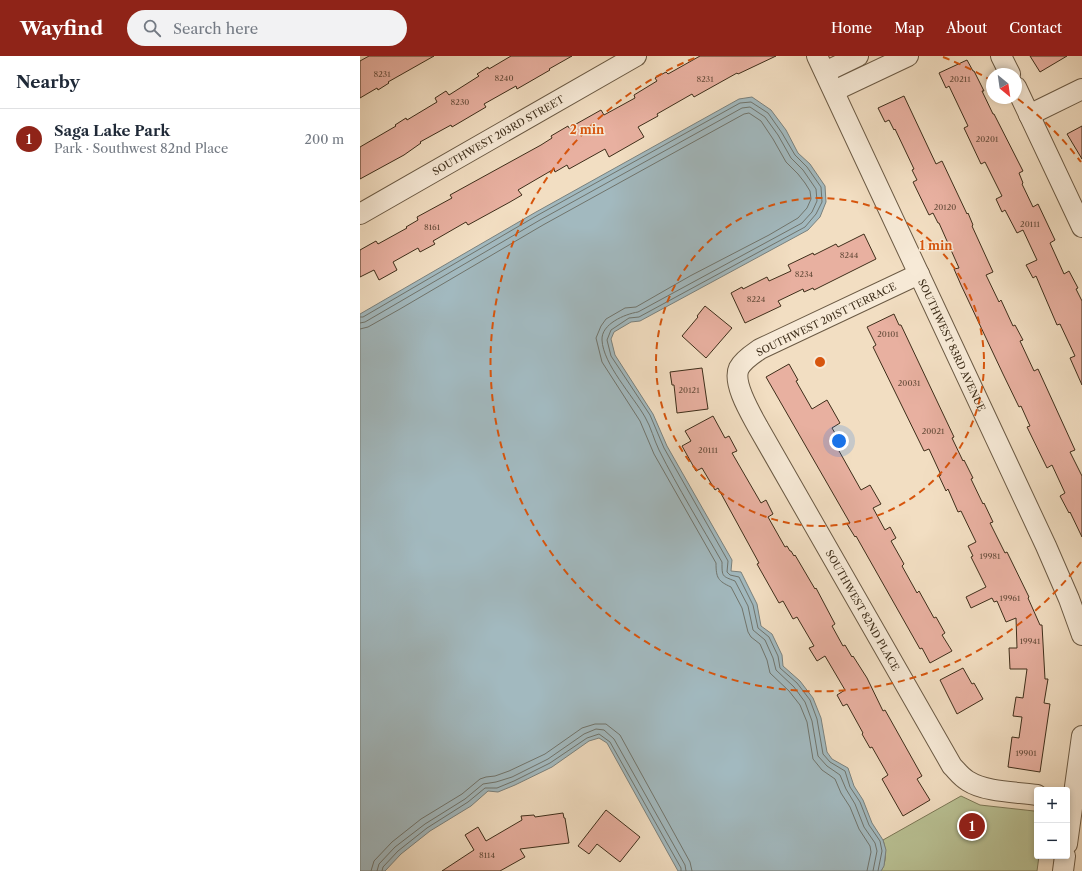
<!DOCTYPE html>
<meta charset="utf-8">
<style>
:root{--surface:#fff;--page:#f2f2f3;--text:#1f2937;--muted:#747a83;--line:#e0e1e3;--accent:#8f2418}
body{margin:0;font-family:"Libre Caslon Text",serif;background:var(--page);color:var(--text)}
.controls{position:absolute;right:12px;bottom:12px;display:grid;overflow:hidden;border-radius:4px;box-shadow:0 2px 6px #0003}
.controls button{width:36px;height:36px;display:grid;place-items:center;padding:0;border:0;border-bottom:1px solid var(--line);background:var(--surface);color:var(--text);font:20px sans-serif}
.compass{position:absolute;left:626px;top:12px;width:36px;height:36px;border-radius:50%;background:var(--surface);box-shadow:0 2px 6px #0003;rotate:151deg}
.you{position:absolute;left:479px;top:385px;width:14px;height:14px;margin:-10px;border:3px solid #fff;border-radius:50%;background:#1a73e8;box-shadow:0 0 0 6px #1a73e833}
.badge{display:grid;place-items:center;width:26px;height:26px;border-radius:50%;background:var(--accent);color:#fff;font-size:13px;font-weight:700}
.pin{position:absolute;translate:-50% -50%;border:2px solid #fff;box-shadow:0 1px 4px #0006}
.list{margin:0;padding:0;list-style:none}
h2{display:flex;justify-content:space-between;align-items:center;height:52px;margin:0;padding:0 16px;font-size:17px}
h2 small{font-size:13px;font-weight:400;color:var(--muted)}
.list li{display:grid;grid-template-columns:26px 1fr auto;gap:12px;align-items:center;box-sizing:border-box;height:60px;padding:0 16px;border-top:1px solid var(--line)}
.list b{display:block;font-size:15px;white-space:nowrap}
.list p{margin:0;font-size:13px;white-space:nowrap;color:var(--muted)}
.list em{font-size:13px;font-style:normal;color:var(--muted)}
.icon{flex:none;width:22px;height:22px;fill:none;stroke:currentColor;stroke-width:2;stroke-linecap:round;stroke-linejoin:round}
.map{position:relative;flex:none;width:722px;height:815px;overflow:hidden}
header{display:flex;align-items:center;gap:24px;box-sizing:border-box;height:56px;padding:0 20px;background:var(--accent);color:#fff}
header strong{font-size:19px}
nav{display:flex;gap:22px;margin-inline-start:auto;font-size:14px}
.search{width:280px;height:36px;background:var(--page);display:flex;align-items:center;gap:10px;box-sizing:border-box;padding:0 14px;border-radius:22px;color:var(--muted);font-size:15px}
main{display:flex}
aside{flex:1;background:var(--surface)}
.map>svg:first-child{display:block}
.green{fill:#b9c194;stroke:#7c7857}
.water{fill:#a2b9bf;stroke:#7a817d}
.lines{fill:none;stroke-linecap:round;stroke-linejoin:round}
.shore{stroke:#70746c;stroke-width:1}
.building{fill:#e8b0a0;stroke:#3e2e1a}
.minor-casing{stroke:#6b5a44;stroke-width:22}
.minor{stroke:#f7ead7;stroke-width:20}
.ring{fill:none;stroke:#d7550d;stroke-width:2;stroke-dasharray:7 5}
.labels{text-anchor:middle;stroke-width:3;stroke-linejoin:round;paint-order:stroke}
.number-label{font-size:8px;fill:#684e3c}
.street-label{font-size:10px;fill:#3e2e1a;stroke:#f7ead7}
.centre{fill:#d7550d;stroke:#f7ead7;stroke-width:2}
.ring-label{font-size:12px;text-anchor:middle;font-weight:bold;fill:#d7550d;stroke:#f7ead7;stroke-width:3;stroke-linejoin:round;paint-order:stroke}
</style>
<header>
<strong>Wayfind</strong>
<div class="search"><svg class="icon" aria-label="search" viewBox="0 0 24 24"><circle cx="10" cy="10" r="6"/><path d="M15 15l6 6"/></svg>Search here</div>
<nav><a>Home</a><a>Map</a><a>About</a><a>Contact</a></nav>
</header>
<main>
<aside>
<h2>Nearby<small></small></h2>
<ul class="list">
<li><span class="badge">1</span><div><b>Saga Lake Park</b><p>Park · Southwest 82nd Place</p></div><em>200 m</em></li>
</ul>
</aside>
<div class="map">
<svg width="722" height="815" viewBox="0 0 722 815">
<rect width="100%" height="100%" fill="#f2dec2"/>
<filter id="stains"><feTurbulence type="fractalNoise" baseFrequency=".005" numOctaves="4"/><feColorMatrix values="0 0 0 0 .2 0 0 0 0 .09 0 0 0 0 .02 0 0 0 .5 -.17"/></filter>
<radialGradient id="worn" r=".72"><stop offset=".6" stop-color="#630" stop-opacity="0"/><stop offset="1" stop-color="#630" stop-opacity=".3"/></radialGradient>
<path class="green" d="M 601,740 L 620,749 L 674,755 L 677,757 L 677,800 L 679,800 L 677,815 L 521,815 C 527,805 526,794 523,784 Z"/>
<polygon class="water" points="392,41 411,54 426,74 438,97 450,108 465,130 466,146 460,161 448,174 280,265 271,266 254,276 251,283 255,299 293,358 307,390 372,504 371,515 381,516 397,548 401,570 412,578 422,599 423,610 440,625 453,642 461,662 467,696 472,703 488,712 494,730 503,744 512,767 523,784 526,794 524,810 521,815 318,815 247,687 239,682 229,685 192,711 155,729 138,736 128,735 111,750 70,775 41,798 25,815 0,815 0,258 176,156 379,43"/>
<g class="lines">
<g class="shore">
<polyline points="0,261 3,261 178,159 380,47 391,46 408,57 422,77 435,99 447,111 461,131 462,146 456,158 445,171 279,261 269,262 251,274 247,284 251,300 290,359 304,392 368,505 367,516 370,519 379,521 393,549 398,572 409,581 418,600 420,612 437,627 450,644 457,663 463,698 470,706 485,715 490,731 500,746 509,769 520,785 522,795 518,815"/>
<path d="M 0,267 L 5,266 L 180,164 L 382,52 L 390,51 L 405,61 L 418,79 L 431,102 L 443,114 L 456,133 L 457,145 L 452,156 L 442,167 L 278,256 C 265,258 241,268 242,284 C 243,308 273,340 285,361 C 291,371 294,384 299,394 C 318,432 341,469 362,506 C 362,521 362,520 375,525 L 388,550 L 393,574 L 405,584 L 413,602 L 416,614 L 434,631 L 445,646 L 452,665 L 458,700 L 467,710 L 480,719 L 486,733 L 495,748 L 504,771 L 515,787 L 517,795 L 513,815"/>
<path d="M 0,273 L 8,271 L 40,253 L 183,169 L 384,58 L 389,57 L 401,65 L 413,83 L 426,106 L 438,118 L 445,127 L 450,135 L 451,143 L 447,152 L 438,162 L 409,179 L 330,220 L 276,251 L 265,252 L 246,263 L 241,270 L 236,282 L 242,306 L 280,365 L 294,398 L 356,507 C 356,522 358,525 371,531 L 382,552 L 388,576 L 391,581 L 400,588 L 407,604 L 410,617 L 429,635 L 440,649 L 447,666 L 453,703 L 462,714 L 475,723 L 481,737 L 490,751 L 499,773 L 510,790 L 511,796 L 507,815"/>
<polyline points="11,815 14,805 32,786 61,763 102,738 120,723 126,721 135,720 149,715 185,698 222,672 235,668 246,668 260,679 330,806 332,815"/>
<polyline points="17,815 19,808 35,791 65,768 105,743 123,728 136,726 152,721 188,703 224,678 236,673 244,674 254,683 325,809 326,815"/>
<polyline points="22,815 23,811 38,795 67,772 108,746 125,732 137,732 154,725 190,707 227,682 239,678 250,686 321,812 321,815"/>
</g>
</g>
<g class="building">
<polygon points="9,0 74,0 28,26 29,27 18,34 17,32 0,42 0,5"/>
<polygon points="151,0 212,0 189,13 190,14 157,33 156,30 124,48 126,51 92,71 91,69 60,86 61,87 44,99 0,123 0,91 36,70 35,69 46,62 47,64 77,46 75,42 86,35 89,39 119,20 117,18 128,11 129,13"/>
<polygon points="340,0 416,0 378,18 377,17 334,41 332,38 297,58 298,60 278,71 284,81 249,101 245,93 209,113 207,109 195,116 194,113 158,134 162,139 150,146 108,169 106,166 73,185 75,188 60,196 58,192 33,206 37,214 19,224 14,214 0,221 0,194 16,185 18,188 47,172 46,171 58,164 57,161 92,142 90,139 181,89 192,82 191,80 208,70 209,72 241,54 244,59 275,42 274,39 297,25 295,22 306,16 308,18"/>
<polygon points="670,0 707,0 680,16"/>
<polygon points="607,4 613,15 614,15 624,35 622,35 633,58 634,58 663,115 659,117 663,127 662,128 673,151 678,148 695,184 690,187 704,218 709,215 718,232 716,233 722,245 722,329 710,302 715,300 700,268 697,269 676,220 673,222 666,209 677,204 663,174 657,177 645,154 642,156 636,143 642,140 625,106 621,108 604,72 608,70 589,30 586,32 579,17"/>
<polygon points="544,40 576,108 582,105 607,158 608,157 613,169 612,170 633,216 626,219 639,246 641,244 653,270 655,269 663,284 660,285 674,315 678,313 715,394 710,396 722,420 722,481 710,456 709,457 700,440 705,437 692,409 687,412 667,371 670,370 661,350 659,351 643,318 601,229 594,213 599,212 579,167 578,167 573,157 569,159 553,126 557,124 552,114 554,113 535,73 534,74 529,64 525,66 518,52"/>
<polygon points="722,70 722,103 707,78"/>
<polygon points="504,178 516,203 454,234 453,232 444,236 443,233 418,245 421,250 385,267 371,237 382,231 383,233 407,221 409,225 431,215 428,209 453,197 454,199 476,188 478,191"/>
<polygon points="345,250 372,272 346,302 322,280 338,261 337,260"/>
<polygon points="534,258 539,269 541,269 594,381 592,382 603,405 604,404 613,422 611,423 623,448 624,447 633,466 630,467 645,497 647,496 669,541 668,542 680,569 682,569 685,623 688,623 684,647 690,648 680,716 648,711 652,681 659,682 662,661 653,660 656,641 663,642 667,613 650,613 649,592 657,592 656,562 646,566 637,545 634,546 632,542 611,552 606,541 626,531 611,501 613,500 608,490 616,486 601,455 598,456 588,433 586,435 579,420 581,419 569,393 564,395 513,291 516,289 507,271"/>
<polygon points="429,308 438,324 436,325 452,353 467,344 480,367 472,372 479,384 474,386 501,434 510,429 521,448 513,452 525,474 530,471 536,482 531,485 544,508 542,510 557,537 559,535 574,562 576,561 585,577 582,579 592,595 570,607 562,592 560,593 496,480 495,481 487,468 490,467 406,321"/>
<polygon points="342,312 348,353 317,357 314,329 312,329 310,316"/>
<polygon points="353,360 365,382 369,380 377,395 372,397 401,447 406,444 413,458 408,461 425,491 427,490 430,495 431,495 434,500 435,499 455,533 456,532 475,568 472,570 483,590 485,589 492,601 493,600 507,622 523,655 525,654 562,720 557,723 570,744 543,760 522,723 528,719 512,691 510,692 502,678 503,677 487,648 483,650 477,639 485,634 465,600 457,605 449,592 454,590 437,561 433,563 423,545 419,547 397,508 399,507 358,432 355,434 342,412 336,415 322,390 331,385 325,375"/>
<polygon points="603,612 612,628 614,627 623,643 597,658 580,624"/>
<polygon points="246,754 280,781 260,806 237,788 229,798 218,790"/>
<polygon points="203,757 204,762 205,762 209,787 160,793 165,801 140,815 82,815 114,794 105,779 118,771 126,785 162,764 161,760 174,759 175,761"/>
</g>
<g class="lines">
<g class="minor-casing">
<g id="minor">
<path id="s1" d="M 457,0 L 686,490 L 709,543 L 722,579"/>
<polyline points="641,0 650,18"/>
<polyline points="465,16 498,0"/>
<polyline points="656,31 722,171"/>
<polyline points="474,35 548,0"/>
<polyline points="669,59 722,33"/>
<path id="s2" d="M 0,158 L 276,0"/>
<path id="s3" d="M 559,218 L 400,293 C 393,298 384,303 379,312 C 372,327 391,358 398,371 L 592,710 C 597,715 601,721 608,725 C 625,736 656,736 677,739"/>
<polyline points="707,788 722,680"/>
<polyline points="703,815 705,800"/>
</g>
</g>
<use href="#minor" class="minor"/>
</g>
<g class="ring">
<circle cx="460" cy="306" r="164"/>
<path d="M721 506A329 329 0 1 1 337 1M583 1A329 329 0 0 1 632 25M658 43A329 329 0 0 1 721 106"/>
</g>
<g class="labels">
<g class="number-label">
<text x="22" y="21">8231</text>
<text x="144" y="25">8240</text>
<text x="345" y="26">8231</text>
<text x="600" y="26">20211</text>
<text x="100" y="49">8230</text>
<text x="627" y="86">20201</text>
<text x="585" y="154">20120</text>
<text x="670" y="171">20111</text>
<text x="72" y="174">8161</text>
<text x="489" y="202">8244</text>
<text x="444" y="221">8234</text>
<text x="396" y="246">8224</text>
<text x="528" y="281">20101</text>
<text x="549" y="330">20031</text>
<text x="329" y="337">20121</text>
<text x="573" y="378">20021</text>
<text x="348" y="397">20111</text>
<text x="630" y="503">19981</text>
<text x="650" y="545">19961</text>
<text x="670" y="588">19941</text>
<text x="666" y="700">19901</text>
<text x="127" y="802">8114</text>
</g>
<g class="street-label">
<text dy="4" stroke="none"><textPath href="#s2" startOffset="159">SOUTHWEST 203RD STREET</textPath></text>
<text transform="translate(466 263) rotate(-26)" y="4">SOUTHWEST 201ST TERRACE</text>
<text dy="4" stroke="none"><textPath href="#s1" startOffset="319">SOUTHWEST 83RD AVENUE</textPath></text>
<text dy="4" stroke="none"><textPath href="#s3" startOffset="479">SOUTHWEST 82ND PLACE</textPath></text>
</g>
</g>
<circle cx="460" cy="306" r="6" class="centre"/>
<g class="ring-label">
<text x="227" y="78">2 min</text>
<text x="576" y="194">1 min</text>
</g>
<rect width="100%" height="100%" filter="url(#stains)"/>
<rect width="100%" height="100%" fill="url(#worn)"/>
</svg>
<div class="controls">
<button>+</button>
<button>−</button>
</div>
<svg class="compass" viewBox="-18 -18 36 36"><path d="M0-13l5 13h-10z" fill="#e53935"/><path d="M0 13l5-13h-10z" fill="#747a83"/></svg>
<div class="you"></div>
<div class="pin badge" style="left:612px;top:770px">1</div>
</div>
</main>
